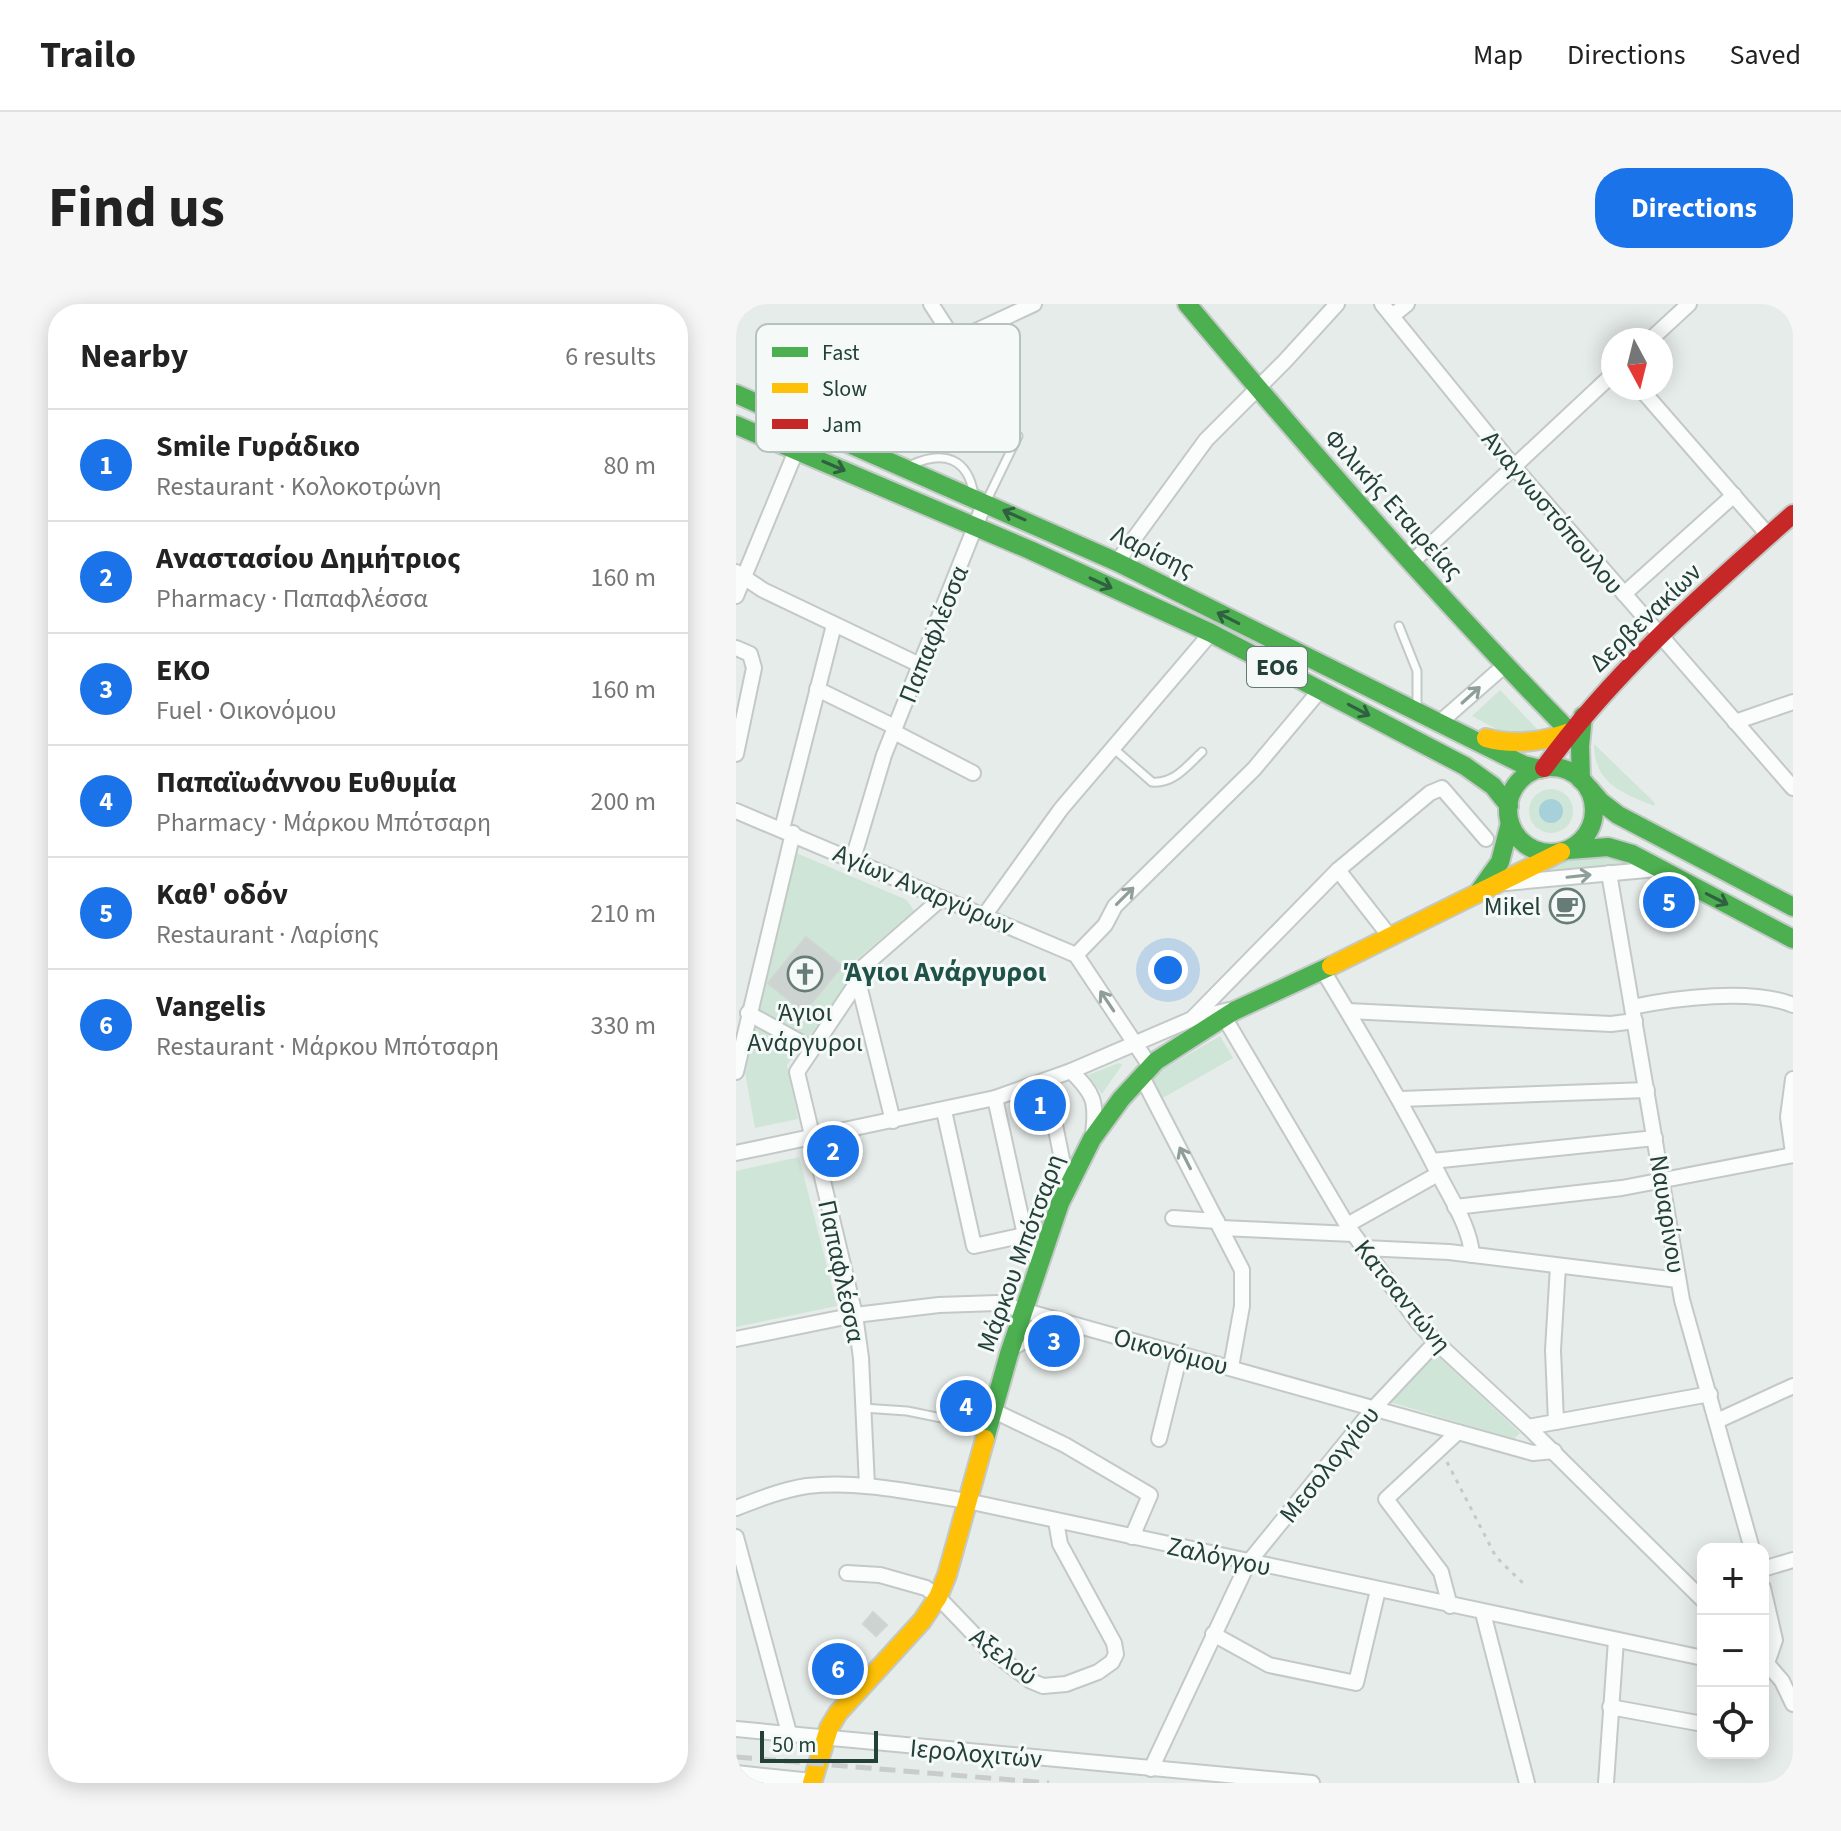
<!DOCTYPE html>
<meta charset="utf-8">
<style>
:root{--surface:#fff;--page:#f6f6f6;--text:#222;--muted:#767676;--line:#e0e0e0;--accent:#1a73e8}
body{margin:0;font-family:"Source Sans 3",sans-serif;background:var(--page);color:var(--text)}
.controls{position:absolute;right:24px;bottom:24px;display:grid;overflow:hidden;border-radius:16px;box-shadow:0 4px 20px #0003}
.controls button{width:72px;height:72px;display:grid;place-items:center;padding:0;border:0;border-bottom:2px solid var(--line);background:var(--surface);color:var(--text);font:40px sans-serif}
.compass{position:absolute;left:865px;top:24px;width:72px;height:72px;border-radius:50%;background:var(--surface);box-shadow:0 4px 20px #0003;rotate:173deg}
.scale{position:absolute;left:24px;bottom:20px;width:118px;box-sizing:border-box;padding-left:8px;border:4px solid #234039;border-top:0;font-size:22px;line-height:28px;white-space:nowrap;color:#234039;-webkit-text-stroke:6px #f5faf8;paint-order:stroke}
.you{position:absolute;left:432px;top:666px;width:28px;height:28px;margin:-20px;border:6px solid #fff;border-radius:50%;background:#1a73e8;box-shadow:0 0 0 12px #1a73e833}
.badge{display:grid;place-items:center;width:52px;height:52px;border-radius:50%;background:var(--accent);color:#fff;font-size:26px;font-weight:700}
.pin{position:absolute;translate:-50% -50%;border:4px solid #fff;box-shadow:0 2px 8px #0006}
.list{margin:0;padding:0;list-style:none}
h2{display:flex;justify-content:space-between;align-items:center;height:104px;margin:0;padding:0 32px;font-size:34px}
h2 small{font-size:26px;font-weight:400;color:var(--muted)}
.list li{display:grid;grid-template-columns:52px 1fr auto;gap:24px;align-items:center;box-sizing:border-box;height:112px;padding:0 32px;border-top:2px solid var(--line)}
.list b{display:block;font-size:30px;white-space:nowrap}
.list p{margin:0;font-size:26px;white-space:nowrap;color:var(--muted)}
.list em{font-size:26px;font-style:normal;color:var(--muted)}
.icon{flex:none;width:44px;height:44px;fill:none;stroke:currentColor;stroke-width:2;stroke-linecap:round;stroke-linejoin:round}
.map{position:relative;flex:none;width:1057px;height:1479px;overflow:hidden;border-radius:32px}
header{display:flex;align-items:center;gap:48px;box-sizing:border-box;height:112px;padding:0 40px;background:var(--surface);border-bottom:2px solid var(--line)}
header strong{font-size:38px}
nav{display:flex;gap:44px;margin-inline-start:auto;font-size:28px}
.intro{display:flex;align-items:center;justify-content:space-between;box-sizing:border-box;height:192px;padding:0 48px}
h1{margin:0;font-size:56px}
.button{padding:20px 36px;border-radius:32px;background:var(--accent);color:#fff;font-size:28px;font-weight:700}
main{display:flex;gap:48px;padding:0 48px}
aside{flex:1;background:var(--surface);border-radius:32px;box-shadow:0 4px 20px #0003}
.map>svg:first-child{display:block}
.green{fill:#cfe5d7}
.water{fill:#a7d1da}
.building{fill:#cdd3d1;stroke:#cfd5d2;stroke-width:2}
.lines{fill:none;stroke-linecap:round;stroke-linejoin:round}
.lane-casing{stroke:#c3c9c6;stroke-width:11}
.street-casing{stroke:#c3c9c6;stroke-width:18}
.fast-casing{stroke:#c2c9c6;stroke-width:22}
.slow-casing{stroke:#c2c9c6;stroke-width:22}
.jam-casing{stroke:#c2c9c6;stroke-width:22}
.path{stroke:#c2cbc9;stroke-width:3;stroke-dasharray:4 6;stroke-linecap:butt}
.lane{stroke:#fbfcfc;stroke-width:7}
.street{stroke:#fbfcfc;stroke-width:14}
.fast{stroke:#4caf50;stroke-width:18}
.slow{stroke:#ffc107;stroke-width:18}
.jam{stroke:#c62828;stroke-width:18}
.rail{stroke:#c8ccca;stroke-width:5;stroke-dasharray:16 8;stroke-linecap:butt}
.oneway{stroke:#2f6140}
.oneway2{stroke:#8f9e9a}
.labels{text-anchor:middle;stroke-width:6;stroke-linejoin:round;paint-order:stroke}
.shield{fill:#f5faf8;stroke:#627872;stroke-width:2}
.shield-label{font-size:24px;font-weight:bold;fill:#234039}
.street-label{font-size:26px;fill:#234039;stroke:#f5faf8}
.poi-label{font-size:26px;fill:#234039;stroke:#f5faf8;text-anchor:end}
.neighbourhood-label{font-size:28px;font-weight:bold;fill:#1f5248;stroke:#f5faf8}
.key{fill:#f5faf8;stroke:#b6c2bf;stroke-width:2}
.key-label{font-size:22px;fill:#234039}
</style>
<header>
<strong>Trailo</strong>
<nav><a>Map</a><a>Directions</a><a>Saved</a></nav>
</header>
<div class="intro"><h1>Find us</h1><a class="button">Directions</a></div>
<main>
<aside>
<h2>Nearby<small>6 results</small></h2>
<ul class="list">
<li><span class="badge">1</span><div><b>Smile Γυράδικο</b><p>Restaurant · Κολοκοτρώνη</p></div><em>80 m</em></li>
<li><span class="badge">2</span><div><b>Αναστασίου Δημήτριος</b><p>Pharmacy · Παπαφλέσσα</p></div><em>160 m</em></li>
<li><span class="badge">3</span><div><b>EKO</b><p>Fuel · Οικονόμου</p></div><em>160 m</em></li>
<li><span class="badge">4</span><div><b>Παπαϊωάννου Ευθυμία</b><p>Pharmacy · Μάρκου Μπότσαρη</p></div><em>200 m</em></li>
<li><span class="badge">5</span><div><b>Καθ' οδόν</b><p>Restaurant · Λαρίσης</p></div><em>210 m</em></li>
<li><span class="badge">6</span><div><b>Vangelis</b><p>Restaurant · Μάρκου Μπότσαρη</p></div><em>330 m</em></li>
</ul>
</aside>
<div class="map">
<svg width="1057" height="1479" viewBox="0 0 1057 1479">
<rect width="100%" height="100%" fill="#e6ece9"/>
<g class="green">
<polygon points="764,386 803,427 766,428 736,412"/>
<path d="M 858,440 L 919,499 L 918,502 C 886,489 858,479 858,440 Z"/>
<circle cx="815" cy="507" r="22"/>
<polygon points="58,548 171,596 178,607 114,661 112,681 51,761 62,815 19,824 8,763"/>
<polygon points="871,554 896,560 798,570 835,556"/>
<polygon points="484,732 497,754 425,795 414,777 426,766"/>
<polygon points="383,759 386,761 366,790 352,771"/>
<polygon points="63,853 101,1002 0,1023 0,867"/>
<polygon points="699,1049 784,1129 778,1135 654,1098"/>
</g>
<circle class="water" cx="815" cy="507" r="12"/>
<g class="building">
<polygon points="70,633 106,662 68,708 32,679"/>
<polygon points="327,1034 337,1053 319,1062 309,1042"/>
<polygon points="137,1308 151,1321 140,1332 127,1320"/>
</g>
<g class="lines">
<g class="lane-casing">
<g id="lane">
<path d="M 175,161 C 208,146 232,154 238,191"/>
<polyline points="250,198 282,132"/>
<polyline points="663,322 681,367 681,402"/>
<path d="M 377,444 L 416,478 C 438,480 451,462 466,448"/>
<polyline points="278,1047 326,1018"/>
<polyline points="127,1104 171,1107 250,1123"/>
</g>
</g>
<g class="street-casing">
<g id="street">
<polyline points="195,0 219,37"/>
<polyline points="646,0 778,163 1057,484"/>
<polyline points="656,12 671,0"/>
<polyline points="914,36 953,0"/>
<polyline points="904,84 1033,232"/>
<polyline points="55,113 298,0"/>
<polyline points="381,258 470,136 549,57 601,0"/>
<polyline points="675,259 877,70"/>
<polyline points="0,268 27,286 184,361"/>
<polyline points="888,290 998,191"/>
<polyline points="0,292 60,147"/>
<polyline points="0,344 14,350 18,364 0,450"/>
<polyline points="81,385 159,423"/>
<polyline points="999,418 1057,398"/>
<polyline points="702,420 768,362"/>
<polyline points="158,428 237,469"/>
<polyline points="0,507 340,651 414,762"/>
<polyline points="46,525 98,321"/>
<polyline points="117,555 148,451 249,198"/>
<polyline points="602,566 655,634"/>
<polyline points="873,569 946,996 1016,1245"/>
<polyline points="770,579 921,565"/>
<polyline points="248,612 325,505 475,329"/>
<polyline points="340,651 369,621 379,602 518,465 585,385"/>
<path d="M 586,665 C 627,733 667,800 703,871 C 715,895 734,923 736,951"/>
<polyline points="122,677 61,768 119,1011 125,1054 131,1182"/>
<path d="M 896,703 C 939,694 1016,684 1057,701"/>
<polyline points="612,707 875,720 899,717"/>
<polyline points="12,709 75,744"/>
<polyline points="488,713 611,921 681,1017 700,1038 792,1123 967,1296"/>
<polyline points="457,714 602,566 694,489 706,484 750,535"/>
<path d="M 335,767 C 358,790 361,797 357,830"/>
<polyline points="0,768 57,529"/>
<polyline points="405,771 506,966 506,1002 495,1063"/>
<polyline points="1057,775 1052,813 1057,849"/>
<polyline points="259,794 289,931 303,962"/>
<polyline points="664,795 911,786"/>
<polyline points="208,807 238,942 289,931 327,860 310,777"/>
<polyline points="157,817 120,669 206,594"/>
<polyline points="0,849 259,794 335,767 456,715 493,706"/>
<polyline points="696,857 919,834"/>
<polyline points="719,903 886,884 1057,851"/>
<polyline points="437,914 481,917"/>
<polyline points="611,921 702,870"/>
<polyline points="485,924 617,930"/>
<polyline points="628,944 713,948 942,976"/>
<polyline points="0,1035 119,1011 203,1001 261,999 797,1149 818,1147"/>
<polyline points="256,1106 329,1141 414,1191 396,1233"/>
<polyline points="981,1117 1057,1082"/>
<polyline points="820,1118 817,1046 822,962"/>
<polyline points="792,1123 974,1090"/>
<polyline points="423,1135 444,1050"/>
<path d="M 0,1204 C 23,1195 46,1186 71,1182 C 124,1176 179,1189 231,1197 L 967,1354"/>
<polyline points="0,1233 53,1429"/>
<polyline points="1027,1265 1057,1256"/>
<polyline points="111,1269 144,1271 190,1284 202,1293 250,1343 295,1377 307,1382 330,1380 362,1368 376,1358 380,1350 378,1339 324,1240 320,1217"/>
<polyline points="1027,1284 1039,1336 1031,1359"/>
<polyline points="714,1302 705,1268 650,1195 722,1128"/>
<polyline points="747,1309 791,1479"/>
<polyline points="477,1330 533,1361 620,1379 642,1286"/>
<polyline points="1027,1355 1046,1377 1057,1400"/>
<polyline points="874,1403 967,1420"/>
<polyline points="0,1425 576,1479"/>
<polyline points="415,1465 512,1259 638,1104 700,1038"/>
<polyline points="0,1469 76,1477"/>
<polyline points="870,1479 880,1336"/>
</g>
</g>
<g class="fast-casing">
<g id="fast">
<path d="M 451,0 C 574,147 700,291 834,428"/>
<polyline points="0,90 381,258 788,461 804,465"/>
<polyline points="0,121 294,246 475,329 729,462 757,482 773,502"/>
<circle cx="815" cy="506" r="43"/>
<polyline points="845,476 844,442 847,412"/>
<polyline points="853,484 865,498 882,511 1057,603"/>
<polyline points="833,546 872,543 896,550 1057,635"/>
<polyline points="744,586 764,558 774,519"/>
<polyline points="249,1135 273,1050 324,899 356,835 385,795 420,757 498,707 595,662"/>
</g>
</g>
<g class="slow-casing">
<g id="slow">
<path d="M 750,434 C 779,442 806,438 834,428"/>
<polyline points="595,662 825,548"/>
<polyline points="76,1479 93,1424 102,1409 186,1317 202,1293 211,1271 249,1135"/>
</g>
</g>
<g class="jam-casing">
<path id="jam" d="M 808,464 C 878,367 968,289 1057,210"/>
</g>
<polyline class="path" points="711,1158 760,1253 790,1282"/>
<use href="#lane" class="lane"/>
<use href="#street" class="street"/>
<use href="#fast" class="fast"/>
<use href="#slow" class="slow"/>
<use href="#jam" class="jam"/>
<polyline class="rail" points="0,1453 313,1479"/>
</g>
<defs><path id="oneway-shaft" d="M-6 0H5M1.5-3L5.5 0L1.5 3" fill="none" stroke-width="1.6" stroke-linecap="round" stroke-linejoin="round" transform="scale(2)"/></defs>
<g class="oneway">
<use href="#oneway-shaft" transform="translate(98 162) rotate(23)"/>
<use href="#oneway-shaft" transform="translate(278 211) rotate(-156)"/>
<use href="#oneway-shaft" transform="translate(365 279) rotate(25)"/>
<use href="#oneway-shaft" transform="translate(492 314) rotate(-153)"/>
<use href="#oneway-shaft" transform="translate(623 406) rotate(28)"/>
<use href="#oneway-shaft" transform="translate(981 595) rotate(27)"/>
</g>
<g class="oneway2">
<use href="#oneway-shaft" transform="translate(735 391) rotate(-42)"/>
<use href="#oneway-shaft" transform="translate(843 572) rotate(-6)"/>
<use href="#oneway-shaft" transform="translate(389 592) rotate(-45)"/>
<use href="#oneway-shaft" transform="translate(371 697) rotate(-124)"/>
<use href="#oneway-shaft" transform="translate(449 854) rotate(-117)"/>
</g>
<defs>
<g id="cafe-ring" transform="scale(1.8)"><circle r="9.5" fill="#f5faf8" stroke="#677c77" stroke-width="1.5"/><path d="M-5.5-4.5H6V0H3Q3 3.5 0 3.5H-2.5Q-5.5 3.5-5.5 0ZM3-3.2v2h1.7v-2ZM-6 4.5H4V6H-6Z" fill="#677c77"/></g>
<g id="church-ring" transform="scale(1.8)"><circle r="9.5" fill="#f5faf8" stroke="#677c77" stroke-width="1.5"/><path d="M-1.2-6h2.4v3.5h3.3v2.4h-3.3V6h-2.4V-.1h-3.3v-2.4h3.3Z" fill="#677c77"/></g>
</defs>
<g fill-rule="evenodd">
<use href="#cafe-ring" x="831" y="602"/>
<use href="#church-ring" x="69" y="670"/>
</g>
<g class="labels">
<rect class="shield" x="511" y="343" width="60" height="40" rx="6"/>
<g class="shield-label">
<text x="541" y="371">ΕΟ6</text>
</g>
<g class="street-label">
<text transform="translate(658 200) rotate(48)" y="9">Φιλικής Εταιρείας</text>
<text transform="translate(817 208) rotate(50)" y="9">Αναγνωστόπουλου</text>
<text transform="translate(417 247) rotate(26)" y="9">Λαρίσης</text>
<text transform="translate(909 313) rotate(-44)" y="9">Δερβενακίων</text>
<text transform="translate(197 330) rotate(-68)" y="9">Παπαφλέσσα</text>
<text transform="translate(188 585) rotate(23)" y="9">Αγίων Αναργύρων</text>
<text transform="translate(932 910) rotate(81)" y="9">Ναυαρίνου</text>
<text transform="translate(284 949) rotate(-70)" y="9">Μάρκου Μπότσαρη</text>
<text transform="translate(106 967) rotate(78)" y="9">Παπαφλέσσα</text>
<text transform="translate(667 992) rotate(51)" y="9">Κατσαντώνη</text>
<text transform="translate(435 1047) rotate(15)" y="9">Οικονόμου</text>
<text transform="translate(593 1160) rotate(-51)" y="9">Μεσολογγίου</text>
<text transform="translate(483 1252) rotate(12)" y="9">Ζαλόγγου</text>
<text transform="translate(268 1352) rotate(37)" y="9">Αξελού</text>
<text transform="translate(240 1449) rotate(5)" y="9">Ιερολοχιτών</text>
</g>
<g class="poi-label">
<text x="805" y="611">Mikel</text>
<text x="69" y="717" text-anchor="middle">Άγιοι<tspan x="69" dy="30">Ανάργυροι</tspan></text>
</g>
<g class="neighbourhood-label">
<text x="209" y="677">Άγιοι Ανάργυροι</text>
</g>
</g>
<rect x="20" y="20" width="264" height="128" rx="12" class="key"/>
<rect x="36" y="43" width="36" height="10" fill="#4caf50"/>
<rect x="36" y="79" width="36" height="10" fill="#ffc107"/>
<rect x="36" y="115" width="36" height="10" fill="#c62828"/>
<g class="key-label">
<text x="86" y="56">Fast</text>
<text x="86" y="92">Slow</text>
<text x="86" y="128">Jam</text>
</g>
</svg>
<div class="controls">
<button>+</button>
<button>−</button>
<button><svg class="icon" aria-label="locate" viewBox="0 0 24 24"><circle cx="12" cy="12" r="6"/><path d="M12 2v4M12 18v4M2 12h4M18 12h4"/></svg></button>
</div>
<svg class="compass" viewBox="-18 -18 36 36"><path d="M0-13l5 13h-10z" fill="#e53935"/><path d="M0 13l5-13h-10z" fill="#767676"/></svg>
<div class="scale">50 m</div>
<div class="you"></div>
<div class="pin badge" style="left:304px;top:801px">1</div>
<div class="pin badge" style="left:97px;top:847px">2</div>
<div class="pin badge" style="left:318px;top:1037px">3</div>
<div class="pin badge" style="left:230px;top:1102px">4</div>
<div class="pin badge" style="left:933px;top:598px">5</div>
<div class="pin badge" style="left:102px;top:1365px">6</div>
</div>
</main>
